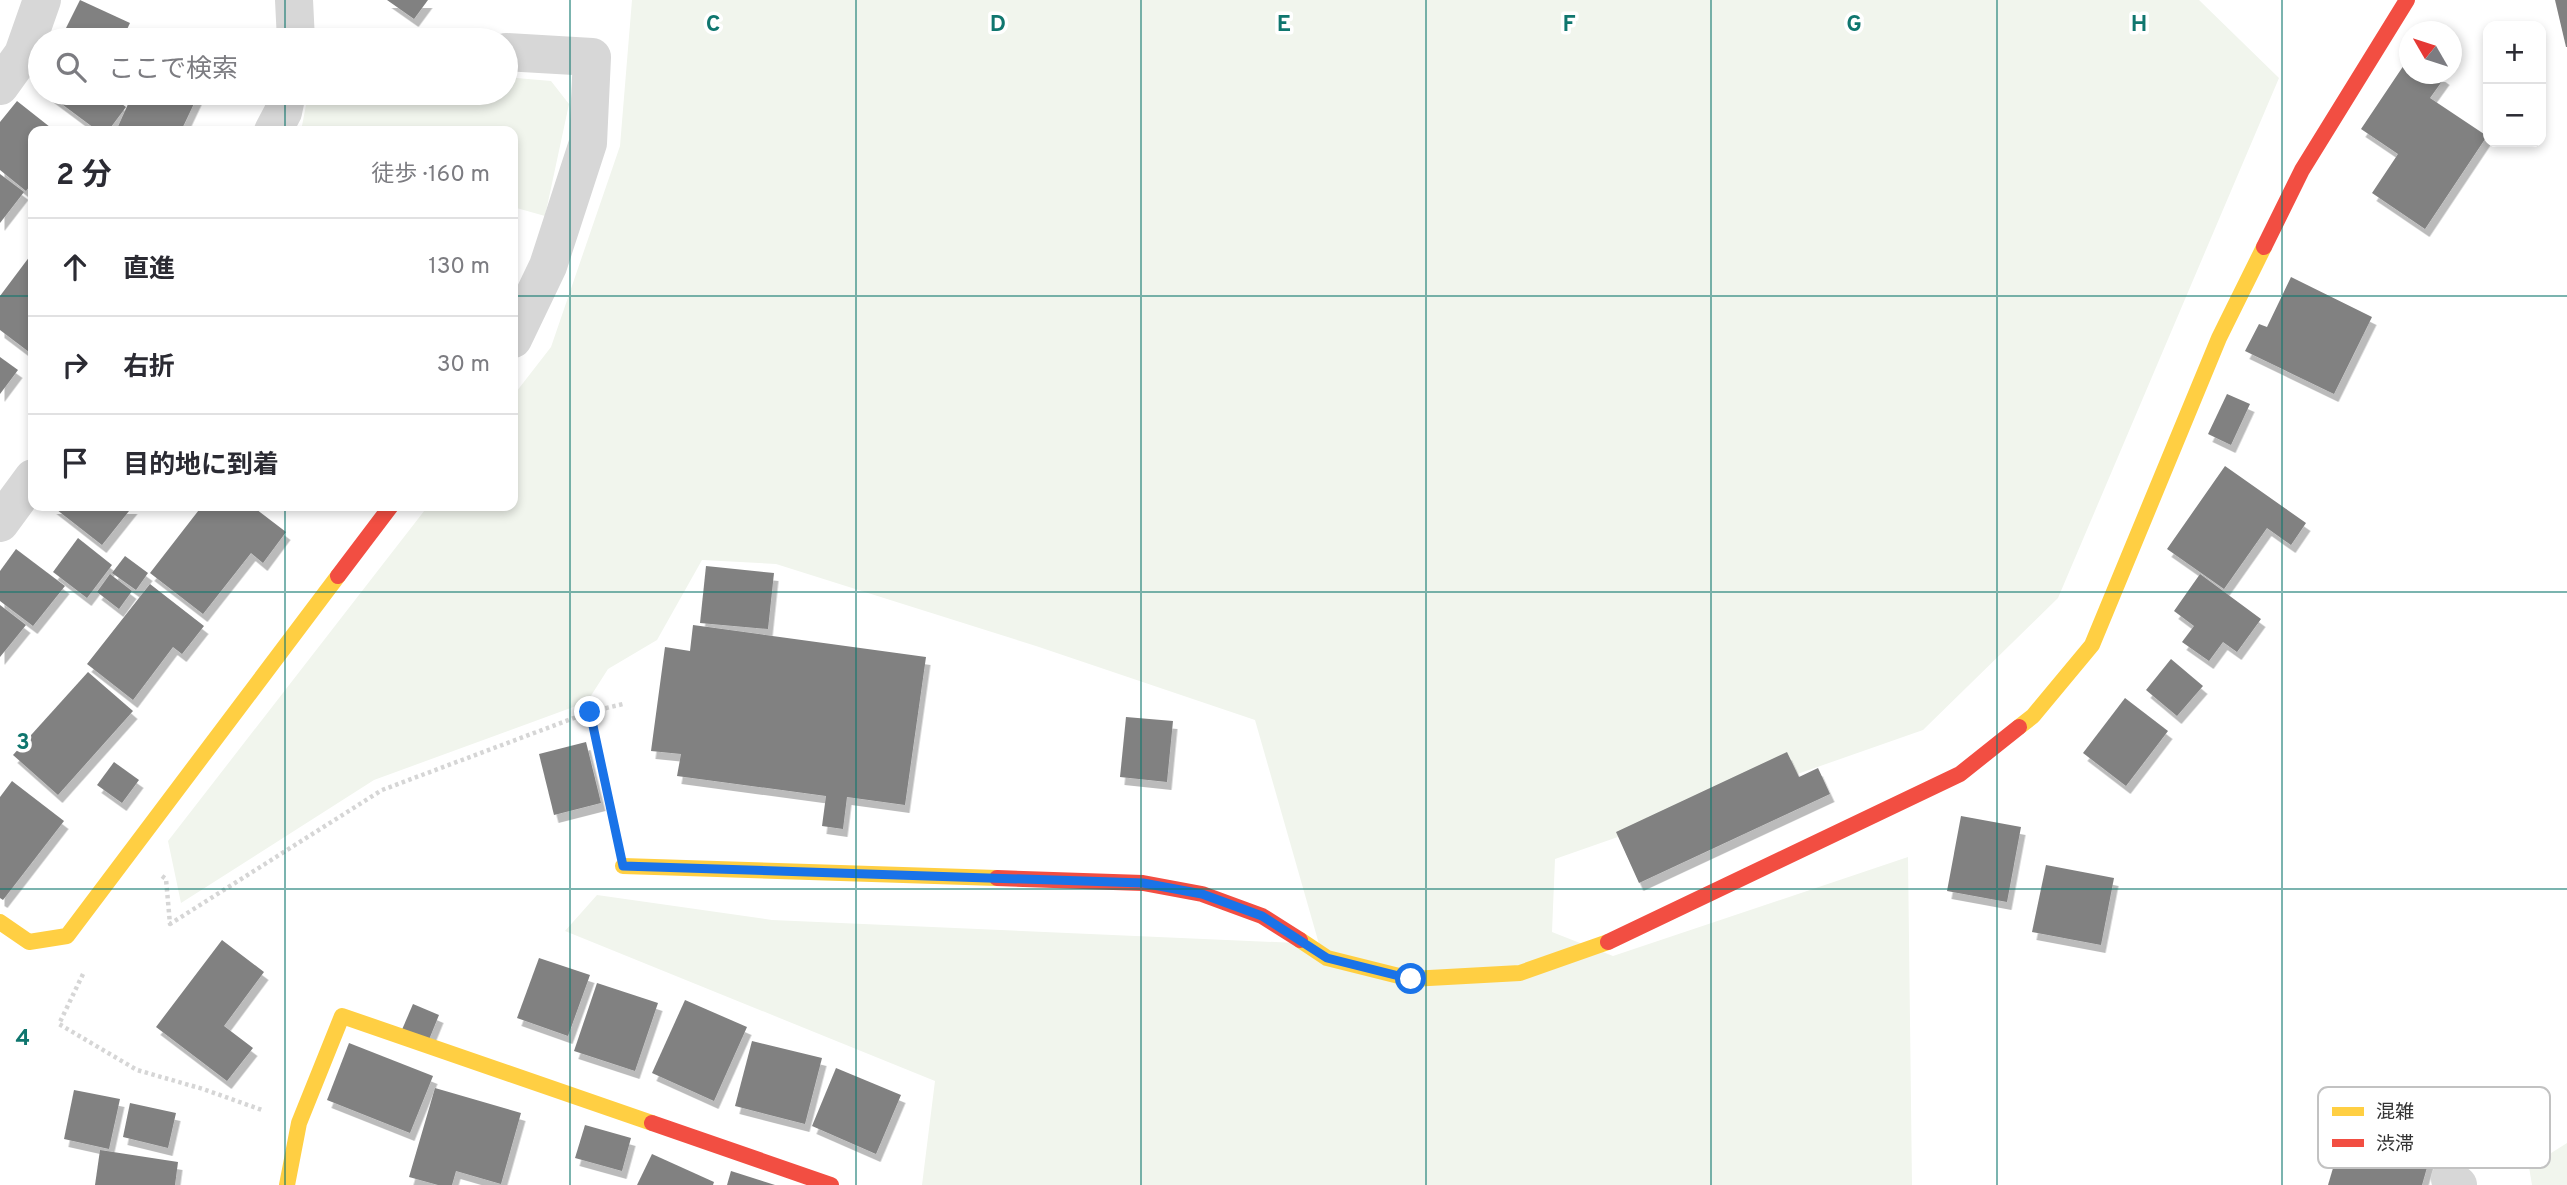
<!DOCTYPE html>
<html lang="ja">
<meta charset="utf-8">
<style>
:root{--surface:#fff;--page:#f2f2f3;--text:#2b2b33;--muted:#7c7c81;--line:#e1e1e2}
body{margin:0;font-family:Overpass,"Noto Sans JP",sans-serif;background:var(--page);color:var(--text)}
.controls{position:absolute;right:21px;top:21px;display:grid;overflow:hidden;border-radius:14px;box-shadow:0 4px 10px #0003}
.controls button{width:63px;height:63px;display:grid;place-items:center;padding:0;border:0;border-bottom:2px solid var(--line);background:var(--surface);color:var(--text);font:35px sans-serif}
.compass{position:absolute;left:2399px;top:21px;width:63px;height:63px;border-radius:50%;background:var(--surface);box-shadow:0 4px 10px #0003;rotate:309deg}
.stop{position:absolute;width:21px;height:21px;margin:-16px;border:5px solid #1a73e8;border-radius:50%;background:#fff}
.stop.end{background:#1a73e8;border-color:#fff;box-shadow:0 2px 7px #0008}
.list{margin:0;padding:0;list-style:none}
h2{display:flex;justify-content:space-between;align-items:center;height:91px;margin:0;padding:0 28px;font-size:30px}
h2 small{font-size:23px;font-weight:400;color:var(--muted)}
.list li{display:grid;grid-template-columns:46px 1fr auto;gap:21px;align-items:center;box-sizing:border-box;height:98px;padding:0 28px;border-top:2px solid var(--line)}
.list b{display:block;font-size:26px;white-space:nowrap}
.list em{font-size:23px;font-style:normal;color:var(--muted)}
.icon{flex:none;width:38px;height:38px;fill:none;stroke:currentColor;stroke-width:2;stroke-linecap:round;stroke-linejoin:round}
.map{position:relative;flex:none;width:2567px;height:1185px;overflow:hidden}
.search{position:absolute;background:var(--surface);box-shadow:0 4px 10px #0003;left:28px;top:28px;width:490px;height:77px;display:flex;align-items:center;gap:18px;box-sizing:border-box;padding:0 24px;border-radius:38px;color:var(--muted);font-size:26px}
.panel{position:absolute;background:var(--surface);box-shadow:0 4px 10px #0003;left:28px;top:126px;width:490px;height:385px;border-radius:14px}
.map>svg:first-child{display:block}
.green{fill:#f1f5ed}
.building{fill:#818181;filter:url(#shadow)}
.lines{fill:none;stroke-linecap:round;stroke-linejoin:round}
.path{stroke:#d6d6d6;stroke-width:4.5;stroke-dasharray:3.5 3.5;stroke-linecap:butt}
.street{stroke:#d7d7d7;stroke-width:38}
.slow{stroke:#ffcf43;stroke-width:16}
.jam{stroke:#f24e42;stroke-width:16}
.route{stroke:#1a73e8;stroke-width:9}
.grid{fill:none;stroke:#0f766e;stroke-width:2;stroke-opacity:0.55}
.key{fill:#fff;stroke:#c2c2c2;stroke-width:2}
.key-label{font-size:19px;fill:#333}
.grid-label{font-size:23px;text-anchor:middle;font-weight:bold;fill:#0f766e;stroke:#fff;stroke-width:7;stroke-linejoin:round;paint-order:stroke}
</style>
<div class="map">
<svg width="2567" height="1185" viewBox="0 0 2567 1185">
<defs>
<filter id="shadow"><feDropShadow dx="4.5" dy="8" stdDeviation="0" flood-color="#0004"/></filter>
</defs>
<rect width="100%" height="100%" fill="#fff"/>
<g class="green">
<polygon points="632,0 2199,0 2279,78 2058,598 1923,730 1555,859 1552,932 1613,956 1908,857 1912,1185 922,1185 935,1081 565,931 597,895 772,920 1319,944 1255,720 1036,646 776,564 702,560 657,640 608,669 587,702 374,780 181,903 168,841 428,506 513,506 513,396 551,347 620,146"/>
<polygon points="506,77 551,81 569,104 545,216 513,207 513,131 301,131 306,105 316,93 506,93"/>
<polygon points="2567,1143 2567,1185 2532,1185 2529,1167"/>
</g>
<g class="building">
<polygon points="80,0 130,23 122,40 60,40"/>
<polygon points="387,0 428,0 414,19"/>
<polygon points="2555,0 2567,0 2567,47 2566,47"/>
<polygon points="2410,56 2410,74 2441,74 2445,77 2430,98 2487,136 2425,229 2372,193 2398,154 2361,129"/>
<polygon points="47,93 107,93 126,107 108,131 98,131"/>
<polygon points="133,93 199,93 181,131 116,131"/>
<polygon points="17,101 55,131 33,131 33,182 26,191 0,170 0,122"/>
<polygon points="0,174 24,192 0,223"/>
<polygon points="33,252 33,355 0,330 0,296"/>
<polygon points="2291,277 2372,317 2334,394 2245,351 2259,324 2267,327"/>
<polygon points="0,357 18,370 0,394"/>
<polygon points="2227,394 2250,404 2231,445 2208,434"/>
<polygon points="2225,466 2306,523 2291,545 2267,528 2224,589 2167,549"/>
<polygon points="52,506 133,506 102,545"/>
<polygon points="202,506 252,506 286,532 263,563 251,553 203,614 150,573"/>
<polygon points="78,538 112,565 87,598 53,572"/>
<polygon points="16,549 65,586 33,626 0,601 0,571"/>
<polygon points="125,556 148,573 136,590 112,573"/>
<polygon points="706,566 774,573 768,629 700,623"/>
<polygon points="110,574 132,591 119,609 97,592"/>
<polygon points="2200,574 2261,619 2237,652 2223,642 2209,661 2182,642 2194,626 2174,611"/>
<polygon points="150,584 204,626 182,654 173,647 133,700 87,664"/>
<polygon points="0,605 26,625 0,657"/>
<polygon points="693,625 926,657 905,805 847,797 843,829 822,826 826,796 677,776 681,754 651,751 665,647 690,651"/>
<polygon points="2171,659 2203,686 2177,716 2146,690"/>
<polygon points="88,672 133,711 58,795 13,755"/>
<polygon points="2125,698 2168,731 2126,786 2083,753"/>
<polygon points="1126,717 1173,721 1167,782 1120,777"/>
<polygon points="586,742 601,803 554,815 539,754"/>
<polygon points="1787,752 1799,777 1818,768 1830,794 1639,883 1616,832"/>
<polygon points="114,762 139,780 122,803 97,785"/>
<polygon points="12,781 64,821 3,900 0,898 0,797"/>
<polygon points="1961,816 2021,827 2007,902 1947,891"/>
<polygon points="2046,865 2114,878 2101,945 2032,932"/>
<polygon points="222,940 264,972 224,1026 253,1048 227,1081 156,1027"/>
<polygon points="539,958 590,975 568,1036 517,1018"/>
<polygon points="597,983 658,1003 635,1071 574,1051"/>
<polygon points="685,1000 747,1027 714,1101 652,1073"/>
<polygon points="413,1004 439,1015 428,1042 401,1032"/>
<polygon points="752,1041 822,1058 805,1124 735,1106"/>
<polygon points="349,1043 433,1076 410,1133 327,1100"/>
<polygon points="836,1068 901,1095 876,1154 812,1126"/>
<polygon points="435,1088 521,1113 501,1184 456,1171 452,1185 438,1185 409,1177"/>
<polygon points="74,1090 120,1099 109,1149 64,1139"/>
<polygon points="130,1103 176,1113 168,1148 123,1137"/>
<polygon points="2346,1124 2432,1150 2422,1185 2328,1185"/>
<polygon points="585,1125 631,1138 622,1171 575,1158"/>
<polygon points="100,1150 178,1162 175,1185 95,1185"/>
<polygon points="652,1154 714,1182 713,1185 637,1185"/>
<polygon points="731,1171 775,1185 727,1185"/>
</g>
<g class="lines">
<g class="path">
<polyline points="590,712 615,827"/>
<polyline points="162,876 166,879 170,924 382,790 590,712 623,704"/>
<polyline points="83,974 59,1024 137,1070 203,1089 262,1110"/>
</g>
<g class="street">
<polyline points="294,0 296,40"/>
<polyline points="506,52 592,57 588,143 548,266 513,339"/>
<polyline points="0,86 23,54 42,0"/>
<polyline points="273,131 283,112 287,93"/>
<polyline points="0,523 33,478"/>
<polyline points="2450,1179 2458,1185"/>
</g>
<g class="slow">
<polyline points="2019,727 2033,716 2092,645 2219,338 2264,247"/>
<polyline points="623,866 997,878"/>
<polyline points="0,922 29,942 67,936 338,576"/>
<polyline points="1300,940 1327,958 1411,979 1520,973 1608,942"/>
<polyline points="287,1185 299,1123 342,1016 652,1123"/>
</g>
<g class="jam">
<polyline points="2264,247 2302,170 2407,0"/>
<polyline points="338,576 391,506"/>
<polyline points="997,878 1143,883 1202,894 1262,916 1300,940"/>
<polyline points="1608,942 1960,774 2019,727"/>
<polyline points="652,1123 831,1185"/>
</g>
</g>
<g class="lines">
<polyline class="route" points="590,712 623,866 1143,883 1202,894 1262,916 1327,958 1411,979"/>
</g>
<path class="grid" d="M 285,0 L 285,40M 570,0 L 570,1185M 856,0 L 856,1185M 1141,0 L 1141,1185M 1426,0 L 1426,1185M 1711,0 L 1711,1185M 1997,0 L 1997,1185M 2282,0 L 2282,1185M 285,93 L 285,131M 0,296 L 33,296M 513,296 L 2567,296M 285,506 L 285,1185M 0,592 L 2567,592M 0,889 L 2567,889"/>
<rect x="2318" y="1087" width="232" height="81" rx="10" class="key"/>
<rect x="2332" y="1107" width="32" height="9" fill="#ffcf43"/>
<rect x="2332" y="1139" width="32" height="8" fill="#f24e42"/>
<g class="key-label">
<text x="2376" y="1118">混雑</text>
<text x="2376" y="1150">渋滞</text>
</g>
<g class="grid-label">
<text x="713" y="31">C</text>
<text x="998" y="31">D</text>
<text x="1284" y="31">E</text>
<text x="1569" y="31">F</text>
<text x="1854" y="31">G</text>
<text x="2139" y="31">H</text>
<text x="23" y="749">3</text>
<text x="23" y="1045">4</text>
</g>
</svg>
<div class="controls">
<button>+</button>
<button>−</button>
</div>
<svg class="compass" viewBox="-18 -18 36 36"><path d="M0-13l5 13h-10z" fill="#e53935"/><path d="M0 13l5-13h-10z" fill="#7c7c81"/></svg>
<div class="stop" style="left:1411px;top:979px"></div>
<div class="stop end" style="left:590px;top:712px"></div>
<div class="search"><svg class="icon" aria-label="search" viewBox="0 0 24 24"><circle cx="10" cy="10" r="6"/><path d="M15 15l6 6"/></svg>ここで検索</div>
<section class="panel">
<h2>2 分<small>徒歩 · 160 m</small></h2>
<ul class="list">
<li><svg class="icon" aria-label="ahead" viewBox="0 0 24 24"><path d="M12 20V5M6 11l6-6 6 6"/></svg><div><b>直進</b></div><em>130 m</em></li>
<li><svg class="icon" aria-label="right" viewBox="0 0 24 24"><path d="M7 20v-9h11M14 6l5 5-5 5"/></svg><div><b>右折</b></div><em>30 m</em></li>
<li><svg class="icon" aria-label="arrive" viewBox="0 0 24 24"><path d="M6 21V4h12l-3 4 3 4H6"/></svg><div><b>目的地に到着</b></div></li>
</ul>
</section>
</div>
